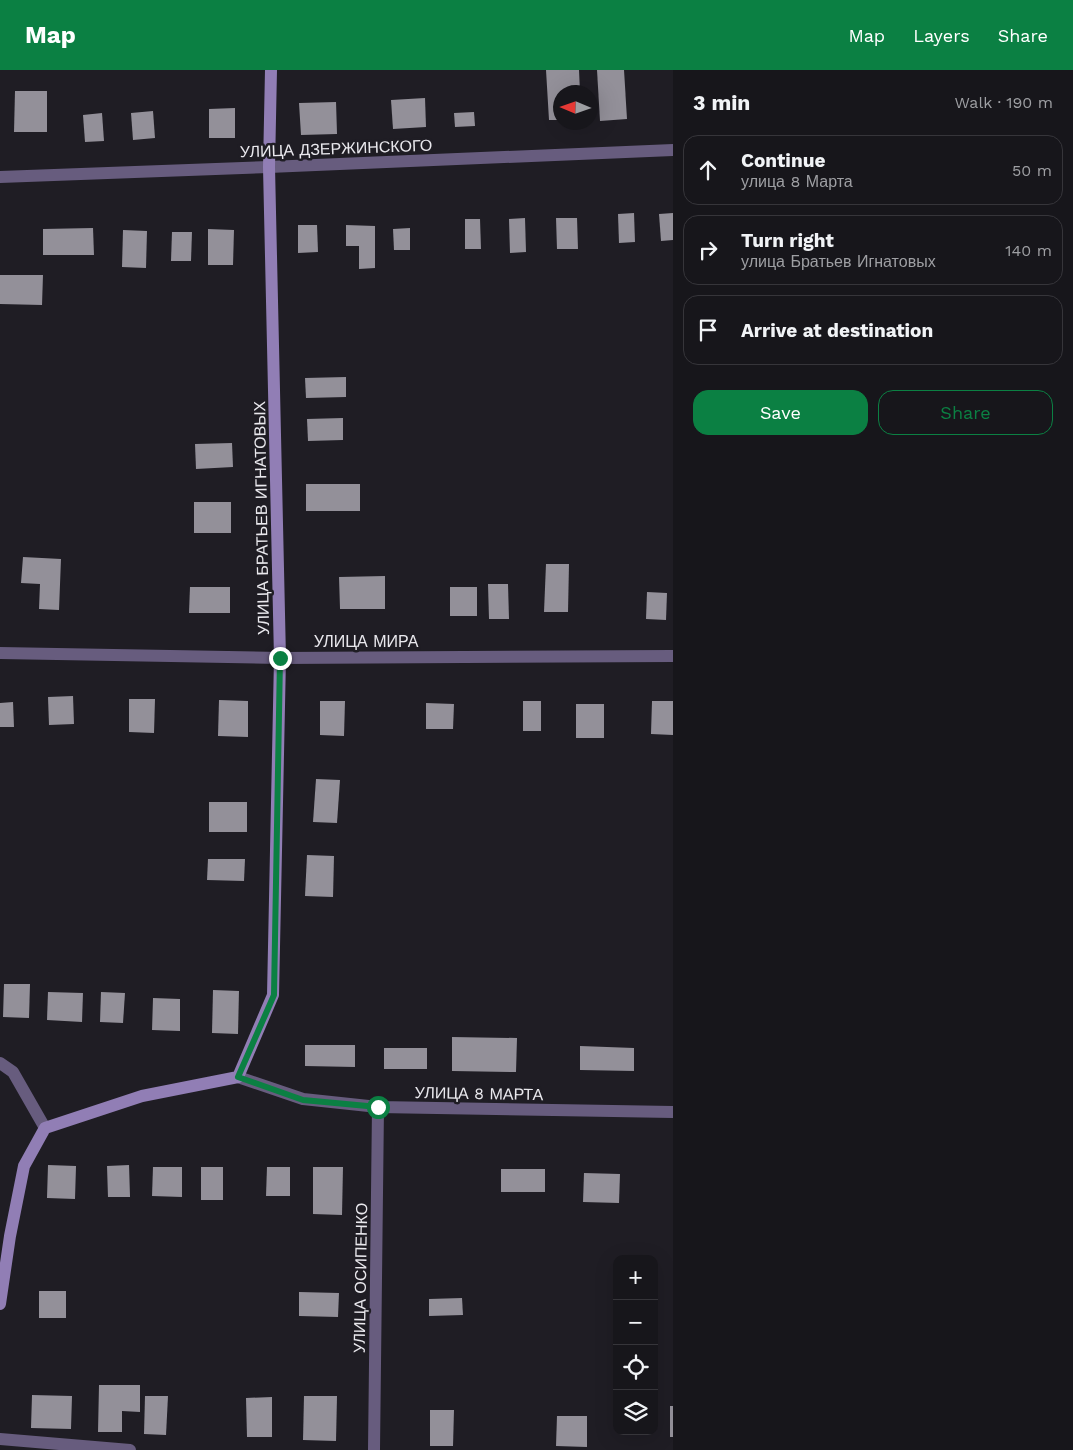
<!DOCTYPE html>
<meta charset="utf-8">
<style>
:root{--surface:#17161b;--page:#201f24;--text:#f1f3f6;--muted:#9e9fa3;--line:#36353a;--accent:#0b8043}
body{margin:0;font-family:"Work Sans",sans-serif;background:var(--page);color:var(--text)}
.controls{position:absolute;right:15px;bottom:15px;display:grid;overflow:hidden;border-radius:10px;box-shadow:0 5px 20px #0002}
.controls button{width:45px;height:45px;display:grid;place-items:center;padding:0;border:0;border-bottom:1px solid var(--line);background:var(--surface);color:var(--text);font:25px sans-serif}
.compass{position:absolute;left:553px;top:15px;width:45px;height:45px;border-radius:50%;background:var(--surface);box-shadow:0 5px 20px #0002;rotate:272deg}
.stop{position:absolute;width:15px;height:15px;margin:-11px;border:4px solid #0b8043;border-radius:50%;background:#fff}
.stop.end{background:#0b8043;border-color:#fff;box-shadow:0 1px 5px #0008}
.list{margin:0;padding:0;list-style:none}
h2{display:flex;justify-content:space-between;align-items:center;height:65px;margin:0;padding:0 20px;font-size:21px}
h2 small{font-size:16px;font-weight:400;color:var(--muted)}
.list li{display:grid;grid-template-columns:32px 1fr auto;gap:15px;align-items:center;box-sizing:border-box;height:70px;margin:0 10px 10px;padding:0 10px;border:1px solid var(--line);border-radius:15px}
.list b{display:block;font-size:19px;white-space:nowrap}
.list p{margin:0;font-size:16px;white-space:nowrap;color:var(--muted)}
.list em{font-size:16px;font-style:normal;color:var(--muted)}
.actions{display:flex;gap:10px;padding:15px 20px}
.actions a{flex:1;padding:11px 0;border:1px solid var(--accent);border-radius:15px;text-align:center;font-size:18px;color:var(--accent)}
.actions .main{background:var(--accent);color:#fff}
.icon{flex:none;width:28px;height:28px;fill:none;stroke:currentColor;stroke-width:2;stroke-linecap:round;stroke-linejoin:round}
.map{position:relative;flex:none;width:673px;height:1380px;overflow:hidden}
header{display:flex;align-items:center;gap:30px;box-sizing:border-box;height:70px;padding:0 25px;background:var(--accent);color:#fff}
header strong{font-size:24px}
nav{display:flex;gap:28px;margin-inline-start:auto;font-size:18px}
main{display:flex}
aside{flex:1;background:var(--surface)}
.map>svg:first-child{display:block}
.building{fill:#939099}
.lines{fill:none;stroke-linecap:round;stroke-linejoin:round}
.street{stroke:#675c7e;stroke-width:12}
.secondary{stroke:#917eb5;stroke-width:12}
.route{stroke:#0b8043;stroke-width:6}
.labels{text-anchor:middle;stroke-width:5;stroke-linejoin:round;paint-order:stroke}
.street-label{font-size:16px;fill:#e9e8ed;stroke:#1f1d24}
</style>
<header>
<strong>Map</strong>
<nav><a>Map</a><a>Layers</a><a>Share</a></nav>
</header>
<main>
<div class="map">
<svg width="673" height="1380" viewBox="0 0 673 1380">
<rect width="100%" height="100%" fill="#1f1d24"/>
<g class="building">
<polygon points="546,0 579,0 580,22 560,22 560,50 549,50"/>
<polygon points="597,0 624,0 627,49 600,51"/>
<polygon points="15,21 47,21 47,62 14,62"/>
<polygon points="425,28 426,57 393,59 391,30"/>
<polygon points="336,32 337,64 301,65 299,33"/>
<polygon points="235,38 235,68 209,68 209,39"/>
<polygon points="153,41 155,68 133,70 131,43"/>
<polygon points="474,42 475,56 455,57 454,43"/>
<polygon points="102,43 104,71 85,72 83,45"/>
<polygon points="634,143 635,172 619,173 618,144"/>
<polygon points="673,143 673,170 661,171 659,144"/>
<polygon points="525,148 526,182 510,183 509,149"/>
<polygon points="556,148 577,148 578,179 557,179"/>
<polygon points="465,149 480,149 481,179 465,179"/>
<polygon points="298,155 317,155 318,182 298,183"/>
<polygon points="346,155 375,156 375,198 359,199 359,176 346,176"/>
<polygon points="93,158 94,185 43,185 43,159"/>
<polygon points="410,158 410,180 394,180 393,159"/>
<polygon points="208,159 234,160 233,195 208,195"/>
<polygon points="123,160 147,161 146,198 122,197"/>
<polygon points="172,162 192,162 191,191 171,191"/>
<polygon points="0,205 43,205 42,235 0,234"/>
<polygon points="346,307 346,327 306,328 305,308"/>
<polygon points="343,348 343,370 308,371 307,349"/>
<polygon points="232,373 233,397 196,399 195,374"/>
<rect x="306" y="414" width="54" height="27"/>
<rect x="194" y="432" width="37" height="31"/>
<polygon points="23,487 61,489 59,540 39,539 40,514 21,513"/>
<polygon points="546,494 569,494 568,542 544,542"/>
<polygon points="385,506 385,539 340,539 339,507"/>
<polygon points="488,514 508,514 509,549 489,549"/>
<polygon points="190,517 230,517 230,543 189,543"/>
<rect x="450" y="517" width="27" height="29"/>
<polygon points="647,522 667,523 666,550 646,549"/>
<polygon points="73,626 74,654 49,655 48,627"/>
<polygon points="129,629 155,629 154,663 129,662"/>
<polygon points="219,630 248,631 248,667 218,666"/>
<polygon points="320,631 345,631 344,666 320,665"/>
<rect x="523" y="631" width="18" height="30"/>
<polygon points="652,631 673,631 673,665 651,664"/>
<polygon points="13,632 14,657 0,657 0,633"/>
<polygon points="426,633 454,634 453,659 426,659"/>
<rect x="576" y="634" width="28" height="34"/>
<polygon points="316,709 340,710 337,753 313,752"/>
<rect x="209" y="732" width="38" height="30"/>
<polygon points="307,785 334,786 333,827 305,826"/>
<polygon points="208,789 245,789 244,811 207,810"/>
<polygon points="4,914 30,914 29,948 3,947"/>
<polygon points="213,920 239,921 238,964 212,963"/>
<polygon points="48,922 83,923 82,952 47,950"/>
<polygon points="101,922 125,923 123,953 100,952"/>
<polygon points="153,928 180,929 180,961 152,960"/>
<polygon points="452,967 517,968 516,1002 452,1001"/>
<polygon points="305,975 355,975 355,997 305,996"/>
<polygon points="580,976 634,978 634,1001 580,1000"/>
<rect x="384" y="978" width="43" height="21"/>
<polygon points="48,1095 76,1096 75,1129 47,1128"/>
<polygon points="129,1095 130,1127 108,1127 107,1096"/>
<polygon points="153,1097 182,1097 182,1127 152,1126"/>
<rect x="201" y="1097" width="22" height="33"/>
<polygon points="267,1097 290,1097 290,1126 266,1126"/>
<polygon points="313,1097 343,1097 342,1145 313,1144"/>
<rect x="501" y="1099" width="44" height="23"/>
<polygon points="584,1103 620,1104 619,1133 583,1132"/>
<rect x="39" y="1221" width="27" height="27"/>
<polygon points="299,1222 339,1223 338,1247 299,1246"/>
<polygon points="462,1228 463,1245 429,1246 429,1229"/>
<polygon points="99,1315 140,1315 140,1342 122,1341 122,1362 98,1362"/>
<polygon points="32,1325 72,1326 71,1359 31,1358"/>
<polygon points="145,1326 168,1326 166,1365 144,1364"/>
<polygon points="304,1326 337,1326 336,1371 303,1370"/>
<polygon points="272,1327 272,1367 247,1367 246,1328"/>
<rect x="670" y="1336" width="3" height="31"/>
<polygon points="430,1340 454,1340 453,1376 430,1376"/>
<polygon points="557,1346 587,1346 587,1377 556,1376"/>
</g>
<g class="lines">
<g class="street">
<polyline points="0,107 269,97 673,80"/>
<polyline points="0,583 280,588 673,586"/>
<polyline points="0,993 13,1002 45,1058"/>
<polyline points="238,1007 303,1029 378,1037 673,1042"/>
<polyline points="0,1369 130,1380"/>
<polyline points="374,1380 378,1037"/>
</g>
<polyline class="secondary" points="0,1234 10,1166 24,1096 45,1058 142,1026 238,1007 273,925 280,588 269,97 271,0"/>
</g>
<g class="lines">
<polyline class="route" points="280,588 274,925 238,1007 303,1030 378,1037"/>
</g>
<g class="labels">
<g class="street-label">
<text transform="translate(336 78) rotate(-2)" y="6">УЛИЦА ДЗЕРЖИНСКОГО</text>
<text transform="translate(261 448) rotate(-91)" y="6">УЛИЦА БРАТЬЕВ ИГНАТОВЫХ</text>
<text x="366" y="577">УЛИЦА МИРА</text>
<text transform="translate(479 1023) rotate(1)" y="6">УЛИЦА 8 МАРТА</text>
<text transform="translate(360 1208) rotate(-89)" y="6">УЛИЦА ОСИПЕНКО</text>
</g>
</g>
</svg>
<div class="controls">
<button>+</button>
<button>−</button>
<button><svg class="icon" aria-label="locate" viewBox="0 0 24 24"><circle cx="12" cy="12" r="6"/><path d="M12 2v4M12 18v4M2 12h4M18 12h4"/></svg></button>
<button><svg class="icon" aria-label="layers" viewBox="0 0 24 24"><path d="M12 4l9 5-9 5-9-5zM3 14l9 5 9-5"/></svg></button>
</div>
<svg class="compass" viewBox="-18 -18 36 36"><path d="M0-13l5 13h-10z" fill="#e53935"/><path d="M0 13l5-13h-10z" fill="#9e9fa3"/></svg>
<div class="stop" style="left:378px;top:1037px"></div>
<div class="stop end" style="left:280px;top:588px"></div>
</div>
<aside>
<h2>3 min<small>Walk · 190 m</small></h2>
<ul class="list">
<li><svg class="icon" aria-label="ahead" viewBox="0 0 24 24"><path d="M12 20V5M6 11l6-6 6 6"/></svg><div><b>Continue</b><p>улица 8 Марта</p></div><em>50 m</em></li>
<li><svg class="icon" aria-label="right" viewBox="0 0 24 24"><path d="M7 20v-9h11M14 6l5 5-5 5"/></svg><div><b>Turn right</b><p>улица Братьев Игнатовых</p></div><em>140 m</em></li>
<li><svg class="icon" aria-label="arrive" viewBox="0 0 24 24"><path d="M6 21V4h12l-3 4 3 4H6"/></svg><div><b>Arrive at destination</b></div></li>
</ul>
<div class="actions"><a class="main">Save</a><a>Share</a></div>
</aside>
</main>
